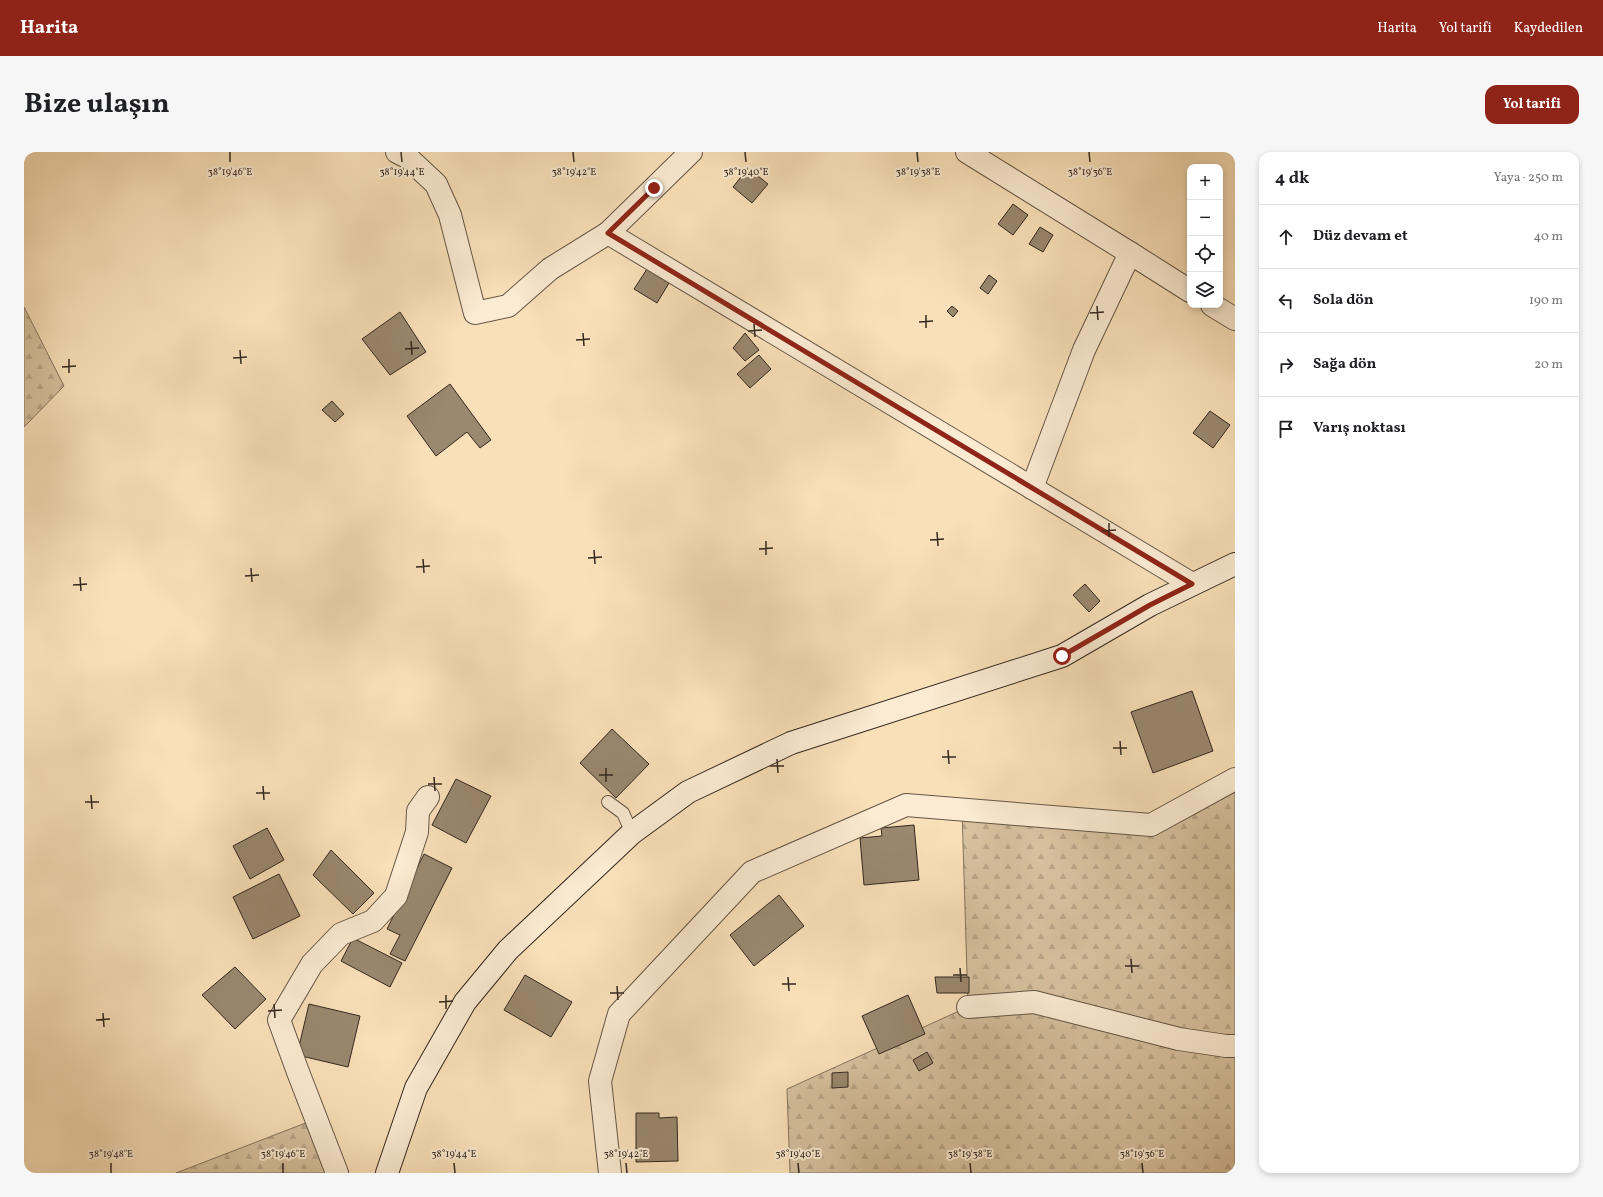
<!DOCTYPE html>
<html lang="tr">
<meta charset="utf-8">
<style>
:root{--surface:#fff;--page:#f6f6f6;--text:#202124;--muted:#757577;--line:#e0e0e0;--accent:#8f2418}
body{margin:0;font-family:Vollkorn,serif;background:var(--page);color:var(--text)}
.controls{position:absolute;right:12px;top:12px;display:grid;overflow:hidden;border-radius:8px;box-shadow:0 2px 6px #0003}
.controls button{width:36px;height:36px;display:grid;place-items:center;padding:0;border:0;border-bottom:1px solid var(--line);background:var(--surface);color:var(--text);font:20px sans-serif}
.stop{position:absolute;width:12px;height:12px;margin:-9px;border:3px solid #8f2418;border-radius:50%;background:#fff}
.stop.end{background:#8f2418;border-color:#fff;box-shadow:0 1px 4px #0008}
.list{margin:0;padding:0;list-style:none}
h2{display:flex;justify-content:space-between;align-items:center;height:52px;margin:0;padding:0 16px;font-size:17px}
h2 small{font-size:13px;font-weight:400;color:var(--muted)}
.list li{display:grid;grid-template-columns:26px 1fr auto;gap:12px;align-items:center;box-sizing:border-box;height:64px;padding:0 16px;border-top:1px solid var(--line)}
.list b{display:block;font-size:15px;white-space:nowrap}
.list em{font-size:13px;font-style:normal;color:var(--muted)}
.icon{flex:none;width:22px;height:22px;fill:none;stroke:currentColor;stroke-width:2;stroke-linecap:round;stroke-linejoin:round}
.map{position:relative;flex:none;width:1211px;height:1021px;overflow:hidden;border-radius:12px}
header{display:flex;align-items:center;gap:24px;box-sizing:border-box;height:56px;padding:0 20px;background:var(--accent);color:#fff}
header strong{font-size:19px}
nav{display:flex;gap:22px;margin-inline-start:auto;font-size:14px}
.intro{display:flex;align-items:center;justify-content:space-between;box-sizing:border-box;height:96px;padding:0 24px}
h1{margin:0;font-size:28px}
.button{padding:10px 18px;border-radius:12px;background:var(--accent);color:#fff;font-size:14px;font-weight:700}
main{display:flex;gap:24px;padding:0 24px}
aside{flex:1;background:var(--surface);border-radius:12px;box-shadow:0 2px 6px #0003}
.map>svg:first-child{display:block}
.forest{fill:url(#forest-firs);stroke:#85745f}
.building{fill:#9a886f;stroke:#33281f}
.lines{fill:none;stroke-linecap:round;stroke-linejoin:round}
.lane-casing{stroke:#645646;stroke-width:14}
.street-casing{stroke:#645646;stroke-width:24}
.secondary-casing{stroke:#33281f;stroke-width:24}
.lane{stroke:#fbebd2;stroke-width:12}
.street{stroke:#fbebd2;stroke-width:22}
.secondary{stroke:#fbebd2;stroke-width:22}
.route{stroke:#8f2418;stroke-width:5}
.ticks{fill:none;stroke:#33281f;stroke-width:1.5}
.ticks-label{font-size:10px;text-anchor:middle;fill:#33281f;stroke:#fbebd2;stroke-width:4;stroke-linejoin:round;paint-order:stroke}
</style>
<header>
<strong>Harita</strong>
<nav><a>Harita</a><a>Yol tarifi</a><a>Kaydedilen</a></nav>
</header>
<div class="intro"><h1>Bize ulaşın</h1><a class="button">Yol tarifi</a></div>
<main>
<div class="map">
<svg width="1211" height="1021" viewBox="0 0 1211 1021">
<defs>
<pattern id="forest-firs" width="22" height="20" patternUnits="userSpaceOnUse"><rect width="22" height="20" fill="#d7c19f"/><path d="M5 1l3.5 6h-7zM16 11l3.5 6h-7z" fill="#b9a688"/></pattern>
</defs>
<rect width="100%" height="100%" fill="#f9e0b9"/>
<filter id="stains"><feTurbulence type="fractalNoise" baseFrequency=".005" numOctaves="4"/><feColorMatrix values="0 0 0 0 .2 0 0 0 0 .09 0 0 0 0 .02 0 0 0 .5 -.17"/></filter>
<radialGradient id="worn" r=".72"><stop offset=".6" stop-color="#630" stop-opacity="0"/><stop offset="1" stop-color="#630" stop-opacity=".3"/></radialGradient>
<g class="forest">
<polygon points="0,155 40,234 0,275"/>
<polygon points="1211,627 1211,1021 766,1021 763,937 944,855 938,658 1126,673"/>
<polygon points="292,967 313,1021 152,1021"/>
</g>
<g class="building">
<polygon points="724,16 744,32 728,51 709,35"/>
<polygon points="989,52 1004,63 989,83 974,72"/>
<polygon points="1016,75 1029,83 1019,100 1005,92"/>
<polygon points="623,117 645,131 633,151 610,137"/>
<polygon points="965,123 973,129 964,142 956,136"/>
<polygon points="928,154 934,159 929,165 923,159"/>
<polygon points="376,160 402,200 366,223 338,187"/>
<polygon points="721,181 735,198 721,209 709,196"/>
<polygon points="735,203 747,217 726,236 713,222"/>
<polygon points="426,232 467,288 456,296 443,280 412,304 383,264"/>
<polygon points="308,249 320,262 311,270 298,258"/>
<polygon points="1186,259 1206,273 1189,296 1169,281"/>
<polygon points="1061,432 1076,449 1065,460 1049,443"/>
<polygon points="1168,539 1189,599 1129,621 1107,560"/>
<polygon points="588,577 625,612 592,646 556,611"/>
<polygon points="432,627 467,644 442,691 408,673"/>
<polygon points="890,673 895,728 840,733 836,686 858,684 857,676"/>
<polygon points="243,676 260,708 226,727 209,694"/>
<polygon points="307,698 350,741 329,762 289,723"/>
<polygon points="400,702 428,716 381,809 366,802 376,783 363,777"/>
<polygon points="255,722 276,764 229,787 209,745"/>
<polygon points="755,743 780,774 730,814 706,783"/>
<polygon points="329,786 378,811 366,835 317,809"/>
<polygon points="211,815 242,847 211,877 178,843"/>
<polygon points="501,823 548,850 527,885 480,858"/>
<polygon points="911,825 945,825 945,841 913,841"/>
<polygon points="884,843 901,882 855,902 838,864"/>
<polygon points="285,852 336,864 324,915 273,903"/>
<polygon points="903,900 909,911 895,919 889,908"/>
<polygon points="824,920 824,935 808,936 808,921"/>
<polygon points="612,961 635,961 635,966 653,965 654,1009 612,1010"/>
</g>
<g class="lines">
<g class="lane-casing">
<polyline id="lane" points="584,650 599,661 608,681"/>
</g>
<g class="street-casing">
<g id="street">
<polyline points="373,0 383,5 412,32 426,63 451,161 484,154 526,117 584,81"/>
<polyline points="667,0 584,81 1168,432"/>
<polyline points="943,0 1106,101 1060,198 1008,336"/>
<polyline points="1106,101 1166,139"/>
<polyline points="1188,153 1211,167"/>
<polyline points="944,855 1010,850 1155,887 1202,894 1211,894"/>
<polyline points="313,1021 274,920 255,868 288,812 317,782 349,769 372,744 393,680 394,659 404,645"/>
<polyline points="586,1021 576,929 595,862 728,720 882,653 1127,673 1211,627"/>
</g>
</g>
<g class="secondary-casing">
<polyline id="secondary" points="363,1021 392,936 441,850 484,798 608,681 664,640 767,591 1038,504 1126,453 1211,412"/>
</g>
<use href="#lane" class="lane"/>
<use href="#street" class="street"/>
<use href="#secondary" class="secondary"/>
</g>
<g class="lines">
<polyline class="route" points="630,36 584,81 1168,432 1126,453 1038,504"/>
</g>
<path class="ticks" d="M 206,0 L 206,10M 377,0 L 378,10M 549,0 L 550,10M 721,0 L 722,10M 893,0 L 894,10M 1065,0 L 1066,10M 1073,154 L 1074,168M 1066,161 L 1080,160M 902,163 L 902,176M 895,170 L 909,169M 730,172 L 731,185M 724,179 L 738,178M 559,181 L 560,194M 552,188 L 566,187M 387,189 L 388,203M 381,197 L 395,196M 216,198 L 217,212M 209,206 L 223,205M 45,207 L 45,221M 38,215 L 52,214M 1085,371 L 1085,385M 1078,379 L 1092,378M 913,380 L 914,394M 906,388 L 920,387M 742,389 L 742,403M 735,397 L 749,396M 570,398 L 571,412M 564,406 L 578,405M 399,407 L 400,421M 392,415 L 406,414M 227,416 L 228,430M 221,424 L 235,423M 56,425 L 57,439M 49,433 L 63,432M 1096,589 L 1097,603M 1089,596 L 1103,596M 924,598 L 925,612M 918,605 L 932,605M 753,607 L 754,621M 746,614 L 760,614M 582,616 L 582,630M 575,623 L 589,623M 410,625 L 411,639M 404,632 L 418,632M 239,634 L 240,648M 232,641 L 246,641M 67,643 L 68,657M 61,650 L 75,650M 1107,807 L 1108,821M 1101,814 L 1115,814M 936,816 L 937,830M 929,823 L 943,823M 764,825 L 765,839M 758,832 L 772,832M 593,834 L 594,848M 586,841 L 600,841M 422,843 L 422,857M 415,850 L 429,849M 250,852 L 251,866M 244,859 L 258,858M 79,861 L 80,875M 72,868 L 86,867M 87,1011 L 87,1021M 259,1011 L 259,1021M 430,1011 L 431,1021M 602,1011 L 603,1021M 774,1011 L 775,1021M 946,1011 L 947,1021M 1118,1011 L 1119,1021"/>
<g class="ticks-label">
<text x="206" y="23">38°19'46"E</text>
<text x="378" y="23">38°19'44"E</text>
<text x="550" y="23">38°19'42"E</text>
<text x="722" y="23">38°19'40"E</text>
<text x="894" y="23">38°19'38"E</text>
<text x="1066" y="23">38°19'36"E</text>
<text x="87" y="1005">38°19'48"E</text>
<text x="259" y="1005">38°19'46"E</text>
<text x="430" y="1005">38°19'44"E</text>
<text x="602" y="1005">38°19'42"E</text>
<text x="774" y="1005">38°19'40"E</text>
<text x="946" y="1005">38°19'38"E</text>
<text x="1118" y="1005">38°19'36"E</text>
</g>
<rect width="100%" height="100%" filter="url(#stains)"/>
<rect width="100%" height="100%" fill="url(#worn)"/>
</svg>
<div class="controls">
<button>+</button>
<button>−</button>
<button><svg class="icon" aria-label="locate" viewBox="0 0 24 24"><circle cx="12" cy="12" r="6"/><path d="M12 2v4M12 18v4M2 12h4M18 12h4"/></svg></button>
<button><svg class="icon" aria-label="layers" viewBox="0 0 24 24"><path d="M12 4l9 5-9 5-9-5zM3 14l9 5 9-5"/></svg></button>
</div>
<div class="stop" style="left:1038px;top:504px"></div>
<div class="stop end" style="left:630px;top:36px"></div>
</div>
<aside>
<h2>4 dk<small>Yaya · 250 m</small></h2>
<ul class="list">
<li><svg class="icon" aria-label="ahead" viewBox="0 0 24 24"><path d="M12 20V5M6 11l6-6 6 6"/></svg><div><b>Düz devam et</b></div><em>40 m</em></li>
<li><svg class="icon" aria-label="left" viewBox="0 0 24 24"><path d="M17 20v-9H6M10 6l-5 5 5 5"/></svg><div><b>Sola dön</b></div><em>190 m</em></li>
<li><svg class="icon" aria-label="right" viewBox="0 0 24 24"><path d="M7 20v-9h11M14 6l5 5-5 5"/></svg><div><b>Sağa dön</b></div><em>20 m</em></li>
<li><svg class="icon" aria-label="arrive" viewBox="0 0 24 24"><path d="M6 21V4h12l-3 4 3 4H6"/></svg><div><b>Varış noktası</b></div></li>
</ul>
</aside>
</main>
